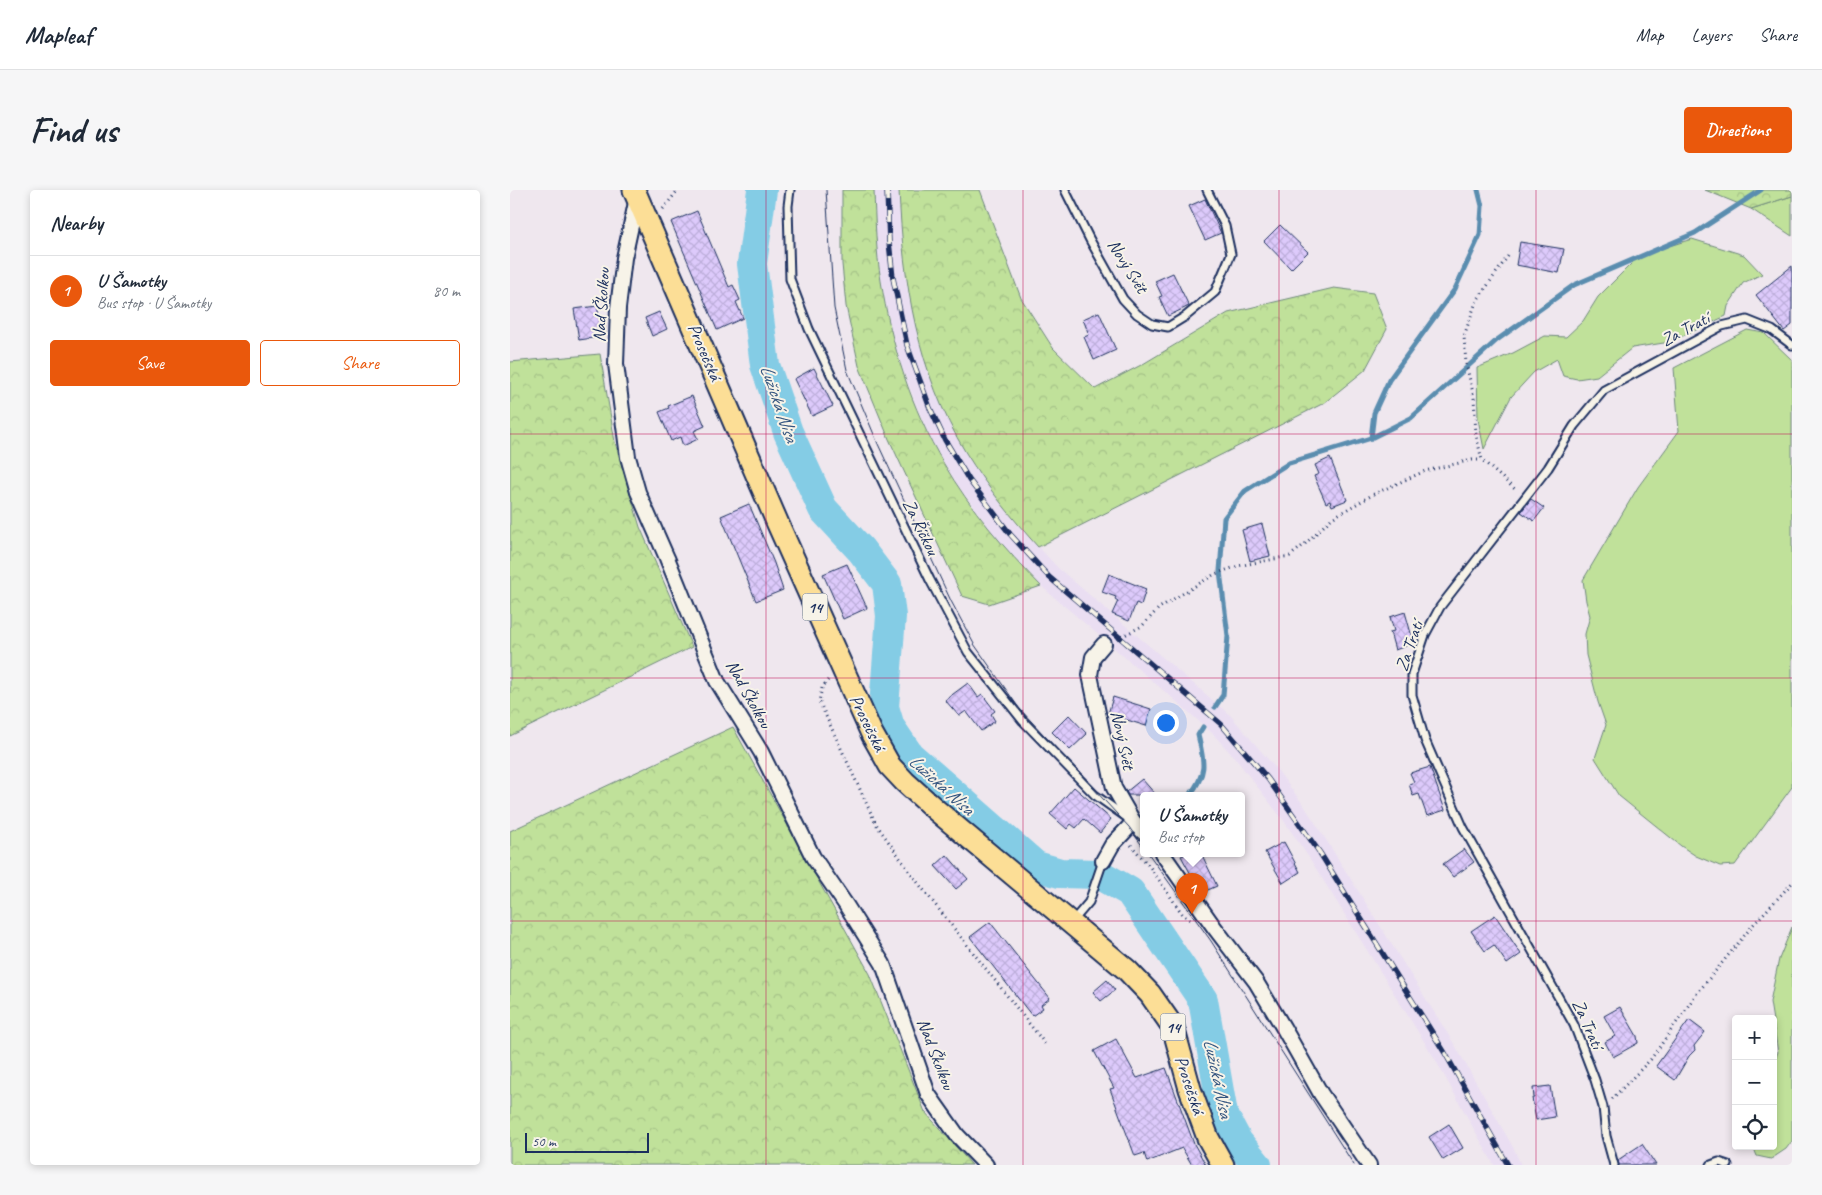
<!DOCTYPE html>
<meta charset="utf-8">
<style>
:root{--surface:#fff;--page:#f6f6f7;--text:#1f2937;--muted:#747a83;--line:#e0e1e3;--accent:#ea580c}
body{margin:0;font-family:Caveat,sans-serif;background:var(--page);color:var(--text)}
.controls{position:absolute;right:15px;bottom:15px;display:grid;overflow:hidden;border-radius:5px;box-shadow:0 2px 8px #0003}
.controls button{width:45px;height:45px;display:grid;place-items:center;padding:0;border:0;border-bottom:1px solid var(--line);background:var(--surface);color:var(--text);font:25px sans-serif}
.scale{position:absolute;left:15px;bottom:12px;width:124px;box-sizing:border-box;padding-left:5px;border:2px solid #1b2f5e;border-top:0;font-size:14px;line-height:18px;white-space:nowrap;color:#1b2f5e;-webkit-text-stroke:4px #f7f3e8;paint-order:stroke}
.you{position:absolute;left:655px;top:532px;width:18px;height:18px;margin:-12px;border:4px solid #fff;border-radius:50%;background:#1a73e8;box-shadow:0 0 0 8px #1a73e833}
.badge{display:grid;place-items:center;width:32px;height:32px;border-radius:50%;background:var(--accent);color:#fff;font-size:16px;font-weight:700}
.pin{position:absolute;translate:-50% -41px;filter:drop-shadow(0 1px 2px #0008)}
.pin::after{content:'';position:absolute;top:26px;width:18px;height:15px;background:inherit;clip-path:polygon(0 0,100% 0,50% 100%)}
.popup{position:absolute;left:630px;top:602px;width:105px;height:65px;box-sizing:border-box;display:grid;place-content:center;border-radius:5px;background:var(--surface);filter:drop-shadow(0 1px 4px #0005);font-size:16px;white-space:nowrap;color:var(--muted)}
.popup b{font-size:19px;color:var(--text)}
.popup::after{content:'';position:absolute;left:50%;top:100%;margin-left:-10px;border:10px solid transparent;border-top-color:var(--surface)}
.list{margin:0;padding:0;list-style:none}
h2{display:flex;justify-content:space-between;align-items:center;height:65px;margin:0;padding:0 20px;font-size:21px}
h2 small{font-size:16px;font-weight:400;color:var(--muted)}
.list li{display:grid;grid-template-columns:32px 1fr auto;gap:15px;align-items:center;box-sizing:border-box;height:70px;padding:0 20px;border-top:1px solid var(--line)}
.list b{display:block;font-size:19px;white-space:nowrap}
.list p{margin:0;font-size:16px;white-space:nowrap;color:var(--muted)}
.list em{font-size:16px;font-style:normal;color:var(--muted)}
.actions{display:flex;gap:10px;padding:15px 20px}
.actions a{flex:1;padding:11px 0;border:1px solid var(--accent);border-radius:5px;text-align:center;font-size:18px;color:var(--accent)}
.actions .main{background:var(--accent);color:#fff}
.icon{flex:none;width:28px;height:28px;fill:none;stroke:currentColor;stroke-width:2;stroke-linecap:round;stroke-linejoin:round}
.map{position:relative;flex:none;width:1282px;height:975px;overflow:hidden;border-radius:5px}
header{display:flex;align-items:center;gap:30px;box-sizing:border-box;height:70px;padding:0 25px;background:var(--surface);border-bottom:1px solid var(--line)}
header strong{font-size:24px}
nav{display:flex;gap:28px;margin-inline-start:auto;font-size:18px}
.intro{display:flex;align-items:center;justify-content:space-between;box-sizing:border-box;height:120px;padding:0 30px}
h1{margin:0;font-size:35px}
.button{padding:12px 22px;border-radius:5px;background:var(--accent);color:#fff;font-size:18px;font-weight:700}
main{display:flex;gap:30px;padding:0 30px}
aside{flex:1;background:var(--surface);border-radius:5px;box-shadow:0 2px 8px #0003}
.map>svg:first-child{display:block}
.built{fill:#eadef2}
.grass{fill:#c0e19a;stroke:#6e887c}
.forest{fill:url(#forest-crowns);stroke:#6e887c}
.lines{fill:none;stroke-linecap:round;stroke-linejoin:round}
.stream{stroke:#5a8daf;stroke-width:5}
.river{stroke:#84cce5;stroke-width:30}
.building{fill:url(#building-cross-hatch);stroke:#1b2f5e}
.lane-casing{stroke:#1b2f5e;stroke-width:11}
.street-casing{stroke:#1b2f5e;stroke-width:18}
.primary-casing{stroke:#1b2f5e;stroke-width:25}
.path{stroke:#1b2f5e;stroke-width:3;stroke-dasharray:1 4;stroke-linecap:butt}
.lane{stroke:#f7f3e8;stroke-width:7}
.street{stroke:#f7f3e8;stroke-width:14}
.primary{stroke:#fcde96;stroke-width:21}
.tram{stroke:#1b2f5e;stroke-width:1}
.rail-casing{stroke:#1b2f5e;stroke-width:5.5}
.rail{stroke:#f7f3e8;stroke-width:4;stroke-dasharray:11;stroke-linecap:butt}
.grid{fill:none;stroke:#c2185b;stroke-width:1;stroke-opacity:0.55}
.labels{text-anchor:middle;stroke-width:4;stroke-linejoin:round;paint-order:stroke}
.shield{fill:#f7f3e8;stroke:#5d6a87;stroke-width:1}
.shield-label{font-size:16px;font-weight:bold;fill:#1b2f5e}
.street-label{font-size:18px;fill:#1b2f5e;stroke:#f7f3e8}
.water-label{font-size:19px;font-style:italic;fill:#355680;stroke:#f7f3e8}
</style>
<header>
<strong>Mapleaf</strong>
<nav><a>Map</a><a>Layers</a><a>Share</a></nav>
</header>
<div class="intro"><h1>Find us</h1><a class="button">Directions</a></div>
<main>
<aside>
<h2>Nearby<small></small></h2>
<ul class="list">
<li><span class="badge">1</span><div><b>U Šamotky</b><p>Bus stop · U Šamotky</p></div><em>80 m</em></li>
</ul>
<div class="actions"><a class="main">Save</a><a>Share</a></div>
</aside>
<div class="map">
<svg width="1282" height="975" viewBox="0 0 1282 975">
<defs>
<pattern id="forest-crowns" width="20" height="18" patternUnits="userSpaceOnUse" patternTransform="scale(1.25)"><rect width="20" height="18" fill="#c0e19a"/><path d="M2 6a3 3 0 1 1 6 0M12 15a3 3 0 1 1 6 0" fill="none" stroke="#a4c187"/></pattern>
<pattern id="building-cross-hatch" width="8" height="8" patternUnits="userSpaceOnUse" patternTransform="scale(1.25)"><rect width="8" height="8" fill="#ddcafb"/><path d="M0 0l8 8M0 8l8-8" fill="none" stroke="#bdaeda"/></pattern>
</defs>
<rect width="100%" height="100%" fill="#efe7ee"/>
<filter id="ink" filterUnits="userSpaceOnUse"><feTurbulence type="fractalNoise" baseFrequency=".02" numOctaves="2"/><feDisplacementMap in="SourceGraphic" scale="10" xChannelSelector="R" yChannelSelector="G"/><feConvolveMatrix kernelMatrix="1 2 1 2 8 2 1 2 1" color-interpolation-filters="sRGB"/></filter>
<g filter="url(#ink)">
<polygon class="built" points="364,0 389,0 391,51 395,86 409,152 432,213 446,244 469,283 509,336 548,378 720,525 768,581 795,617 820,656 946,857 1004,959 1011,975 984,975 925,869 800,669 774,631 725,568 702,543 673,517 531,396 490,352 449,297 424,256 409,222 385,159 371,90 366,53"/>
<g class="grass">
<polygon points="1282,6 1282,46 1241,19"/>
<polygon points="1182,49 1234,65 1252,84 1233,93 1218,116 1216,126 1160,152 1122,158 1087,186 1067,189 1053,186 1047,169 1024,182 1001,207 974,259 968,229 967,178 1003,163 1035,146 1056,147 1073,131 1088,107 1130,65"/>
<polygon points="1237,140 1254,143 1282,170 1282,597 1225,675 1210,676 1186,666 1171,656 1109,606 1085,568 1096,535 1088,512 1076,465 1075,444 1080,426 1076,411 1073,390 1128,297 1169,241 1164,178"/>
<polygon points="1282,737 1282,951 1276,959 1261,969 1247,966 1243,956 1263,956 1263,875 1268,862 1260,812 1269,769"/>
</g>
<g class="forest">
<path d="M 332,0 L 364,0 C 365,30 366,61 371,91 C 381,154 401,218 434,274 C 460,319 495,359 531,396 L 479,414 L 452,406 L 379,249 L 349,176 L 336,116 L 332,74 Z"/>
<path d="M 389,0 L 470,0 L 511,108 L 543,158 L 585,199 L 633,174 L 718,123 L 824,98 L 863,103 L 877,139 L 855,180 L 814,213 L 528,357 C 502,328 477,297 456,263 C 407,182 393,93 389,0 Z"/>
<polygon points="1195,0 1282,0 1282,6 1241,19"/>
<polygon points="90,164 105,252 130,337 182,457 0,546 0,172"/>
<polygon points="223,537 360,784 415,922 462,975 0,975 0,641"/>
</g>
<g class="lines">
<g class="stream">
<polyline points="861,248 901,228 987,150 1064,95 1185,43 1251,0"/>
<polyline points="705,517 713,505 718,446 710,381 714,328 735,301 779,273 861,248 864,223 879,190 945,99 970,45 972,16 968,0"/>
<path d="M 680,605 C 698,581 694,572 688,545 L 693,537"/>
</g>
<polyline class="river" points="252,0 242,74 255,175 278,242 313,319 351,360 377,394 381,426 374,517 380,537 399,565 526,676 550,683 589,684 620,702 693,810 713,924 728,952 747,975"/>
</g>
<g class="building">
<polygon points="695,9 711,43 695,50 679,16"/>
<polygon points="187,21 219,97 223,95 230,110 226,112 233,128 207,140 161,32"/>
<polygon points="770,35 798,62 781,79 754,51"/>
<polygon points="1010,52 1054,59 1049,83 1006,75"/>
<polygon points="1282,76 1282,135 1274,141 1246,105"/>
<polygon points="663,83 679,116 658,126 649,107 652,106 645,91"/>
<polygon points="87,116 90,130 94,130 96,146 69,150 64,119"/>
<polygon points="149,122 157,139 142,146 135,128"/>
<polygon points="589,122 606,160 584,170 574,147 579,145 573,129"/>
<polygon points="304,178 323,216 302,226 284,189"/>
<polygon points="182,206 195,236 184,241 188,249 173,256 170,247 161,251 149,222 159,218 158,216"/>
<polygon points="820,268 837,310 822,316 820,311 816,313 804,286 809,284 805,275"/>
<polygon points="1021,309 1034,318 1024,331 1011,322"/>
<polygon points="239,314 264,373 273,400 246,411 211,326"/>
<polygon points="752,334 760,366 740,371 732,340"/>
<polygon points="337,374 357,418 333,429 313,384"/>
<polygon points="599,384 636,399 631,415 626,413 619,431 602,424 608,411 605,409 606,407 592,402"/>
<polygon points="895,422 902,447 896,456 885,460 880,442 884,441 880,427"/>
<polygon points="458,493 468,507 472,504 485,521 481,524 485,531 471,541 456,521 449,526 435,510"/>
<polygon points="603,507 641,519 636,536 598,524"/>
<polygon points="559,525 577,544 560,560 542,542"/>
<polygon points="920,577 935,620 917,626 909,604 903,606 899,594 904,592 900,583"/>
<polygon points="632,589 646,605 618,605 616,602"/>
<polygon points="564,597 601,629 590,643 574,629 566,638 561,634 557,639 540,624"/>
<polygon points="774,652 790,682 773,693 755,662"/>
<polygon points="954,659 964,672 943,687 933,674"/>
<polygon points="678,663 691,663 707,696 691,703 671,666"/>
<polygon points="437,665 458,689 446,699 425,676"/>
<polygon points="985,725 1011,764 997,774 984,755 975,761 961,741"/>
<polygon points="480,732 540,808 531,815 533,818 522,826 460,747"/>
<polygon points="597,790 605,800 591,811 583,802"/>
<polygon points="1110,817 1127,846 1128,853 1103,867 1095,852 1105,846 1094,826"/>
<polygon points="1179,830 1195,842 1184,856 1185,860 1179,866 1165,890 1146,876"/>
<polygon points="606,849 627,888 656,878 684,954 696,975 682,975 672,958 637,972 634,963 625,966 600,899 604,898 584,861"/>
<polygon points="1040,896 1045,927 1026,930 1022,908 1024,908 1023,898"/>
<polygon points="939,934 953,958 933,970 919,947"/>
<polygon points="1132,954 1146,975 1109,975 1108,970"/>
</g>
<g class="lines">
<g class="lane-casing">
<g id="lane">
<polyline points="280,0 278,16 280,89 299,139 420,390 458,462 513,531 585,605 616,627"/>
<polyline points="555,0 580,50 613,109 627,124 642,134 658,137 676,126 705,102 721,64 715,36 697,0"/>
<polyline points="562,732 579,712 593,671"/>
<polyline points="1104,975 1096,946 1093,917 1085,890 1064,835 953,637 915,550 902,505 902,484 915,445 930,417 1038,278 1064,236 1094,200 1212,136 1237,130 1262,140 1282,155"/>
<polyline points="1201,975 1209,972 1218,975"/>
</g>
</g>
<g class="street-casing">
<g id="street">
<polyline points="127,8 114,68 108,118 106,174 118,267 128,302 157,368 207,491 251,562 303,667 336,715 373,774 418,904 447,945 476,975"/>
<polyline points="594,454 583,467 580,485 604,598 623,631 633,642"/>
<polyline points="652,663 704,737 746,792 773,837 811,904 859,975"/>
<polyline points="593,671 602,655 619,637 623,631"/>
</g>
</g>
<g class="primary-casing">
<polyline id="primary" points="124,0 268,334 362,544 380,576 395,592 426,620 617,780 640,804 663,837 680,899 698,948 713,975"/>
</g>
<g class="path">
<polyline points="153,19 168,0"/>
<polyline points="998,66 966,112 954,146 956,174 964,207 966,245 972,270 1007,301"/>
<polyline points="607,449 632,436 649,418 705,384 728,376 780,366 795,354 822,328 864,304 915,281 962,270 972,270"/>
<polyline points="318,490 312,498 309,511 366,634 405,689 536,855"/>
<polyline points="621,655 640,677 673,725 680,730"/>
<polyline points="1102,909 1141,869 1185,806 1243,735 1282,693"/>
</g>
<use href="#lane" class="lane"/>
<use href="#street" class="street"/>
<use href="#primary" class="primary"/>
<g class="tram">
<polyline points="316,0 324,118 337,180 368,254 441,411 464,454 509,518 619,637 633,657"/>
<polyline points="638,663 701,751 844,975"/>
</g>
<g class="rail-casing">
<polyline id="rail" points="377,0 379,52 383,88 397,155 420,218 435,250 459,290 500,344 539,387 711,534 758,589 810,663 935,863 998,975"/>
</g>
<use href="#rail" class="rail"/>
</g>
</g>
<path class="grid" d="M 256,0 L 256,975M 513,0 L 513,975M 769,0 L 769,975M 1026,0 L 1026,975M 0,244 L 1282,244M 0,488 L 1282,488M 0,731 L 1282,731"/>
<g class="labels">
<g class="shield">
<rect x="292.5" y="403.5" width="25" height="27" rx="4"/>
<rect x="650.5" y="823.5" width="25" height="27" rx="4"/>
</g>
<g class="shield-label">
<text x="305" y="423">14</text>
<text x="663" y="843">14</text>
</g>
<g class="street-label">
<text transform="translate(618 76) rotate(58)" y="6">Nový Svět</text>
<text transform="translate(91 115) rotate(-86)" y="6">Nad Školkou</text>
<text transform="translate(1175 139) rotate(-28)" y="6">Za Tratí</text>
<text transform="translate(195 162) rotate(67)" y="6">Prosečská</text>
<text transform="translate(411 337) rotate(64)" y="6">Za Říčkou</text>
<text transform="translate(899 456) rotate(-71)" y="6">Za Tratí</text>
<text transform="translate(239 504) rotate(61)" y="6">Nad Školkou</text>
<text transform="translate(358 533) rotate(64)" y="6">Prosečská</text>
<text transform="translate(613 550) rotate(78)" y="6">Nový Svět</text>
<text transform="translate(1078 834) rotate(66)" y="6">Za Tratí</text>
<text transform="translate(426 864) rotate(69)" y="6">Nad Školkou</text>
<text transform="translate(680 895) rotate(72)" y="6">Prosečská</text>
</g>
<g class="water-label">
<text transform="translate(270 213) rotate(71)" y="7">Lužická Nisa</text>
<text transform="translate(432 594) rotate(42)" y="7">Lužická Nisa</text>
<text transform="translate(709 888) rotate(78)" y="7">Lužická Nisa</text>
</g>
</g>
</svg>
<div class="controls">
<button>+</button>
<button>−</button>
<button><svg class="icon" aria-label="locate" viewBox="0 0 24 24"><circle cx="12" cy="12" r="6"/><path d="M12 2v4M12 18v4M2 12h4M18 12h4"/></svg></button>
</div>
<div class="scale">50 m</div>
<div class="you"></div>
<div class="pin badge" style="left:682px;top:724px">1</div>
<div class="popup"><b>U Šamotky</b>Bus stop</div>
</div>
</main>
